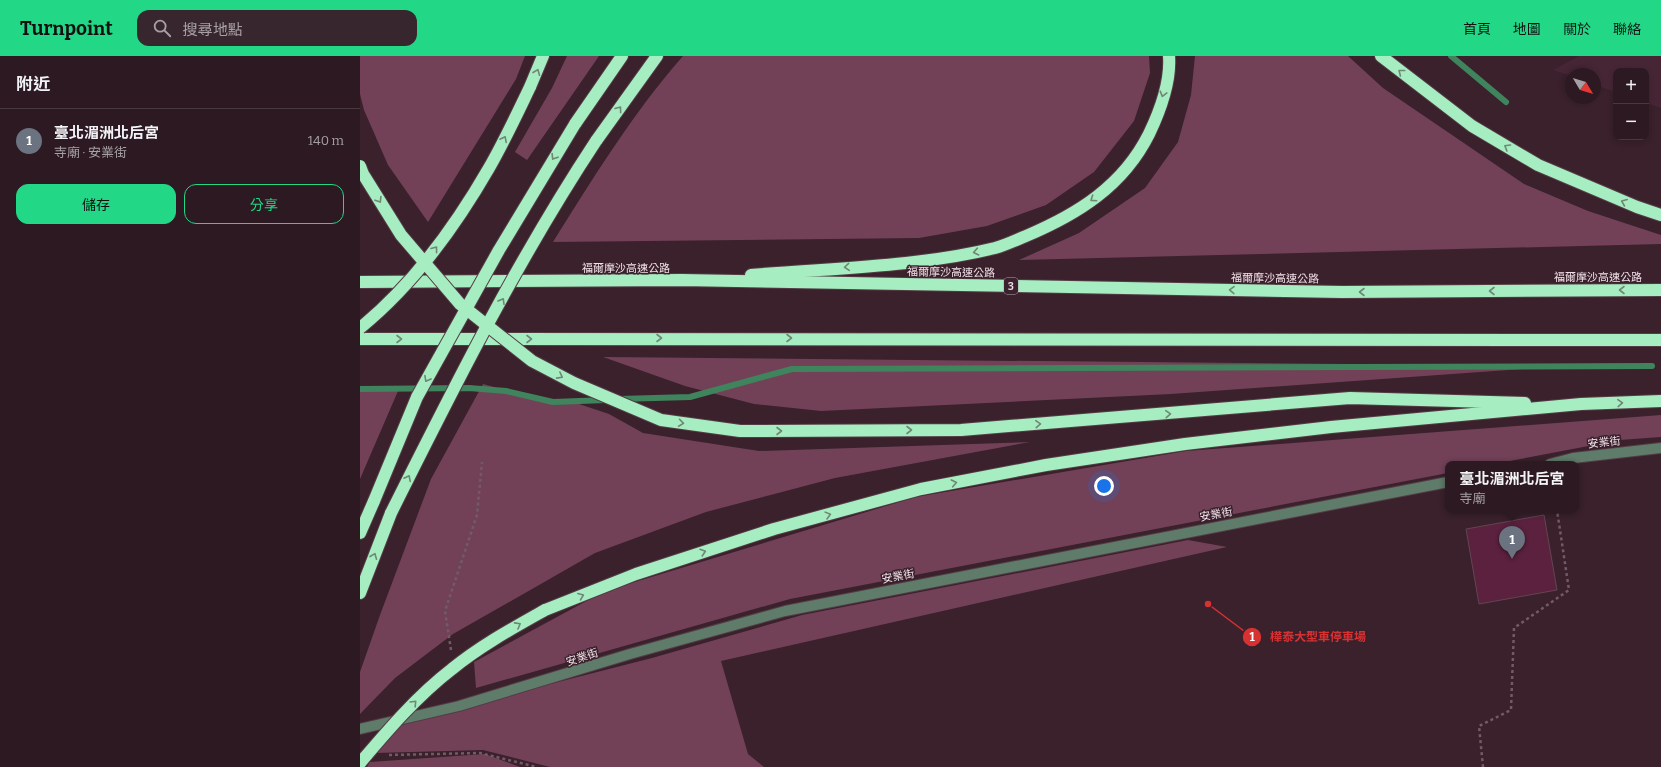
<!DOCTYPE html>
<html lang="zh-TW">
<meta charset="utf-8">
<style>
:root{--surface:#2c1921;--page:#38262e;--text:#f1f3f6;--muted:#a6a0a5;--line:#48383f;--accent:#22d887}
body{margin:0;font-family:Bitter,"Noto Sans TC",serif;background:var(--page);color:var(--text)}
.controls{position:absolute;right:12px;top:12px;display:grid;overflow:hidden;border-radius:8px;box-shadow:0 2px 6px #0003}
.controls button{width:36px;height:36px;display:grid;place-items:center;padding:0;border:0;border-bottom:1px solid var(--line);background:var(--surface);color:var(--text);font:20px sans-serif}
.compass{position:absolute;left:1205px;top:12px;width:36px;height:36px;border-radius:50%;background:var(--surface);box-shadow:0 2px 6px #0003;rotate:128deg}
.you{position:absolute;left:744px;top:430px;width:14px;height:14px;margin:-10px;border:3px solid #fff;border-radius:50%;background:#1a73e8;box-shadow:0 0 0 6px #1a73e833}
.badge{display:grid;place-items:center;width:26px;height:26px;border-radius:50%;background:var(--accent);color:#fff;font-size:13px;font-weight:700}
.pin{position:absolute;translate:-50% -33px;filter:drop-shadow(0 1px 2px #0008)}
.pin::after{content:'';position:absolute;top:21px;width:14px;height:12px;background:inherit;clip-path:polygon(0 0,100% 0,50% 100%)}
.popup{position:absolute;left:1085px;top:405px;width:134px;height:52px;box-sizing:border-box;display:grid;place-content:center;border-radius:8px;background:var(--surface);filter:drop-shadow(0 1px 3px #0005);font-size:13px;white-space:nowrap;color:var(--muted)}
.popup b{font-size:15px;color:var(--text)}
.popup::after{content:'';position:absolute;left:50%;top:100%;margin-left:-8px;border:8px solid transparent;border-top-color:var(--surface)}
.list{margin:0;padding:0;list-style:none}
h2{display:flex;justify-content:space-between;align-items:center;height:52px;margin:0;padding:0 16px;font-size:17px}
h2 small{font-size:13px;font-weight:400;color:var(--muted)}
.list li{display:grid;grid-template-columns:26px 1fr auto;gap:12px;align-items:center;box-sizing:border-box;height:64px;padding:0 16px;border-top:1px solid var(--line)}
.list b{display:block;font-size:15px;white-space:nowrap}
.list p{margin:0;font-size:13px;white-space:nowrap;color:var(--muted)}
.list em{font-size:13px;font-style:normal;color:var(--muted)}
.actions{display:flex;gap:8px;padding:12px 16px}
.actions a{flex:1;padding:9px 0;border:1px solid var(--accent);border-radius:12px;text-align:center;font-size:14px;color:var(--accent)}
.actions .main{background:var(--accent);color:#111}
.icon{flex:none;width:22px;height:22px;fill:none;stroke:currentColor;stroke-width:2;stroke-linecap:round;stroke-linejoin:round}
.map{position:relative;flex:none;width:1301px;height:711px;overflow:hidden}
header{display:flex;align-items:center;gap:24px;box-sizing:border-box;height:56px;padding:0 20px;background:var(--accent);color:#111}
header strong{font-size:19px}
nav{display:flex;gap:22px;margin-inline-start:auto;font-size:14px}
.search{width:280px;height:36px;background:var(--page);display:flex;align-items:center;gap:10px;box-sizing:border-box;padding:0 14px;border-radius:12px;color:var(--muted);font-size:15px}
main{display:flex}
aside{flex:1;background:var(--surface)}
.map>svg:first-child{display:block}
.built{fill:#462635}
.green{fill:#724158}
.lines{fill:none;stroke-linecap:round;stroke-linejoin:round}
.stream{stroke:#3f845d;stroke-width:6}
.building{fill:#5b213f;stroke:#624652}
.minor-casing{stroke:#543c46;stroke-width:12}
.highway-casing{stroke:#543c46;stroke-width:14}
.path{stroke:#725b65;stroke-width:2.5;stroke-dasharray:3 3;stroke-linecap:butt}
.minor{stroke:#5f7b69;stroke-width:10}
.highway{stroke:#a6edc1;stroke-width:12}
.highway-bridge-casing{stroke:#543c46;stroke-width:14;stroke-linecap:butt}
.highway-bridge{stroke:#a6edc1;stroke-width:12}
.oneway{stroke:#708776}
.labels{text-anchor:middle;stroke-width:3;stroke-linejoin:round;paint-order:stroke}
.shield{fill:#3a212c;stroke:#baa7af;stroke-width:1}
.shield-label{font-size:10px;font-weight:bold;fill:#f1e0e7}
.street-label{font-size:11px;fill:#f1e0e7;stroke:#3a212c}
.leader{fill:none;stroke:#d73132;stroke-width:1.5}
.callout-dot{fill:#d73132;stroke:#3a212c;stroke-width:1.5}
.mark-label{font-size:12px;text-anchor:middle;font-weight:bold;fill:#fff}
.callout-label{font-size:12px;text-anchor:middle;font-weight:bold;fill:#d73132;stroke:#3a212c;stroke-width:3;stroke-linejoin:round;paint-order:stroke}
</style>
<header>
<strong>Turnpoint</strong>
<div class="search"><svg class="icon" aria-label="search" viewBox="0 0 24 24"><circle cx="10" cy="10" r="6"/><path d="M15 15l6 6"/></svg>搜尋地點</div>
<nav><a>首頁</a><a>地圖</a><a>關於</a><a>聯絡</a></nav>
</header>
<main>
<aside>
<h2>附近<small></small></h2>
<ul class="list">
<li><span class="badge" style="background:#6b7280">1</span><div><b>臺北湄洲北后宮</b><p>寺廟 · 安業街</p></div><em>140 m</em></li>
</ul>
<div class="actions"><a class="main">儲存</a><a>分享</a></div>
</aside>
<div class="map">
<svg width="1301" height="711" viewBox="0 0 1301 711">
<rect width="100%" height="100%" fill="#3a212c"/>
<polygon class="built" points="1219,0 1301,0 1301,52 1286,47 1286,15 1256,15 1256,36 1235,29 1235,18 1211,18 1211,20 1193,14"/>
<g class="green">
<polygon points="0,0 165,0 156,23 68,166 28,109 4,54 0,38"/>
<polygon points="207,0 239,0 167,104 155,96 192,32"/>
<path d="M 323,0 L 789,0 L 790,17 L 774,65 L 734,116 L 686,149 L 627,170 L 559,182 L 193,186 C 233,122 273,57 323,0 Z"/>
<polygon points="835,0 988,0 1023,32 1164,128 1228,155 1301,179 1301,188 659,204 719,177 785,132 818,86 831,39"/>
<polygon points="243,301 1206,310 811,338 461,355 394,348 325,330"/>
<polygon points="123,328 191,347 219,348 249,358 283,377 399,395 670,386 475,422 346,456 235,497 93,578 35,622 0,658 0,616 20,559 71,423"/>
<polygon points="0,331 38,335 0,423"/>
<polygon points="1301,359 1301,381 1260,384 1134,408 1088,408 1088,417 430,543 116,632 114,606 245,535 556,441 826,395"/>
<polygon points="828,484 867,491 361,605 388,698 404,711 190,711 123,694 15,697 41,666 292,602 442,559"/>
<polygon points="125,698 160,711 7,711 10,706"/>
</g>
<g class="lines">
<g class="stream">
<polyline points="1091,0 1146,46"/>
<polyline points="0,333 109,332 146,335 193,346 246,344"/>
<polyline points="259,343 330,341 432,313 1292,310"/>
</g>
</g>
<polygon class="building" points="1184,459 1197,534 1119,548 1106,473"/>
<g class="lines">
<g class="minor-casing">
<g id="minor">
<polyline points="1190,408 1213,402 1301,392"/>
<polyline points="0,673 99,650 270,598 425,555 1088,426"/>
</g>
</g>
<g class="highway-casing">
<g id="highway">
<polyline points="1021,0 1112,70 1178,109 1277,151 1301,159"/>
<polyline points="170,31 183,0"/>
<polyline points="215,68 262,0"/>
<polyline points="236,85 297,0"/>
<path d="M 391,219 C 471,212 558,211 635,192 C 646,189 656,184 666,180 C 718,158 763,130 789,78 C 800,55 811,26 809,0"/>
<polyline points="0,226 322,224 982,236 1301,234"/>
<polyline points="0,283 1301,284"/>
<polyline points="380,375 601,374 990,342 1165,347"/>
<polyline points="0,477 14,445"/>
<polyline points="0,537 31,457"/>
<polyline points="185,554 276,518 414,473 561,433 686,409 825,388 971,371 1221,348 1301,345"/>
</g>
</g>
<g class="path">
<polyline points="91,594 85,555 117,459 122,406"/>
<polyline points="29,699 120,697 177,711"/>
<polyline points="1123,711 1119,670 1151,654 1154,572 1209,534 1197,454"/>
</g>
<use href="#minor" class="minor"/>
<use href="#highway" class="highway"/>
<g class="highway-bridge-casing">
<g id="highway-bridge">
<polyline points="0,110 3,118 41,179 100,248 172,305 214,327 301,364 380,375"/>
<path d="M 0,272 C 53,229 95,171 129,112 C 144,86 157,58 170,31"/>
<polyline points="14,445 57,341 139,194 215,68"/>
<path d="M 31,457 C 94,331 158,203 236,85"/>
<path d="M 0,707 C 28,674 57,640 92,613 C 120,590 153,572 185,554"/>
</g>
</g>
<use href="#highway-bridge" class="highway-bridge"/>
</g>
<defs><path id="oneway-chevron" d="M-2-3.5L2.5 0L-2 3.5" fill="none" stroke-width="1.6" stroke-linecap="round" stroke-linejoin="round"/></defs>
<g class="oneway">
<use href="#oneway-chevron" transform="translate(177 16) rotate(-68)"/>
<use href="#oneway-chevron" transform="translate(1041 16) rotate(-142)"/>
<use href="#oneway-chevron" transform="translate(803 38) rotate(105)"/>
<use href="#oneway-chevron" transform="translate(259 53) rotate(-54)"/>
<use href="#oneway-chevron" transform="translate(144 83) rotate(-63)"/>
<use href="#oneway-chevron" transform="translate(1147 91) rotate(-149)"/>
<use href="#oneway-chevron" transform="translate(194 101) rotate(122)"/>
<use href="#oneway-chevron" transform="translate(733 143) rotate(146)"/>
<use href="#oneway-chevron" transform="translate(19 144) rotate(58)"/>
<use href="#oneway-chevron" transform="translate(1264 146) rotate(-157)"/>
<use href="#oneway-chevron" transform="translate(75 193) rotate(-53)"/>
<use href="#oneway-chevron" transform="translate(616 196) rotate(168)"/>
<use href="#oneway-chevron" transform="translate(487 211) rotate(175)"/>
<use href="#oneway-chevron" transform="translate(872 234) rotate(-179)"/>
<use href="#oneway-chevron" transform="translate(1262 234) rotate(180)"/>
<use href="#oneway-chevron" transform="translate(1132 235) rotate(180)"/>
<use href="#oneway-chevron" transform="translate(1002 236) rotate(180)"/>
<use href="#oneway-chevron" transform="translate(142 245) rotate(-60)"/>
<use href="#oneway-chevron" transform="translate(299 282)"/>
<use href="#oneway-chevron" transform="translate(429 282)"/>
<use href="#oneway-chevron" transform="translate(39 283)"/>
<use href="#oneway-chevron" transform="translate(169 283)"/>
<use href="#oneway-chevron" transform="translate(200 320) rotate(28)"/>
<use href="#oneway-chevron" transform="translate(67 323) rotate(119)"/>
<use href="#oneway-chevron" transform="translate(1260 347) rotate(-2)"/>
<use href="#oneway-chevron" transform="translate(808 358) rotate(-4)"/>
<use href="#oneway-chevron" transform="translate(321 367) rotate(8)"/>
<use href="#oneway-chevron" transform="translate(678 368) rotate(-4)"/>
<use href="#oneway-chevron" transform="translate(549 374)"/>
<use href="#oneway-chevron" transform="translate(419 375)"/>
<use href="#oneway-chevron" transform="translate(48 422) rotate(-63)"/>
<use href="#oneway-chevron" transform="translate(594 427) rotate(-11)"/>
<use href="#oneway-chevron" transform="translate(468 459) rotate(-15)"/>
<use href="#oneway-chevron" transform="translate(343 496) rotate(-18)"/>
<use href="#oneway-chevron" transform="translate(14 500) rotate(-68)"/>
<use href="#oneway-chevron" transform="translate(221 540) rotate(-22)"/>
<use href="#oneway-chevron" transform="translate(158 569) rotate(-29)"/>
<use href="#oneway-chevron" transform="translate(54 647) rotate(-46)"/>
</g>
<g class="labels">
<rect class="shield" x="644" y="222" width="14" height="16" rx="3"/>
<g class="shield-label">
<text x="651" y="234">3</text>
</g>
<g class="street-label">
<text x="266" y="216">福爾摩沙高速公路</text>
<text transform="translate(591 216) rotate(1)" y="4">福爾摩沙高速公路</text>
<text x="1238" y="225">福爾摩沙高速公路</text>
<text transform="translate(915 222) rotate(1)" y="4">福爾摩沙高速公路</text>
<text transform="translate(1244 386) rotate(-6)" y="4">安業街</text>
<text transform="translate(856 458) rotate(-11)" y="4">安業街</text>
<text transform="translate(538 520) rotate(-11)" y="4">安業街</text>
<text transform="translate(222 601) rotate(-18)" y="4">安業街</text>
</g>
</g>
<path class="leader" d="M848 548L892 581"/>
<g class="callout-dot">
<circle cx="848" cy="548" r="4"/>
<circle cx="892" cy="581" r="10"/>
</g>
<g class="mark-label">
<text x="892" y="585">1</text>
</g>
<g class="callout-label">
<text x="958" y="585">樺泰大型車停車場</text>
</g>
</svg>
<div class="controls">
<button>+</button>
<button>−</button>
</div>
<svg class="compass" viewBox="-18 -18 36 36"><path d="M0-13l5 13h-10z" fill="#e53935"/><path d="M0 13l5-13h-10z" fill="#a6a0a5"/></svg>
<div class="you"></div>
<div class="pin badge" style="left:1152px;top:503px;background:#6b7280">1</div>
<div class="popup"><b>臺北湄洲北后宮</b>寺廟</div>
</div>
</main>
